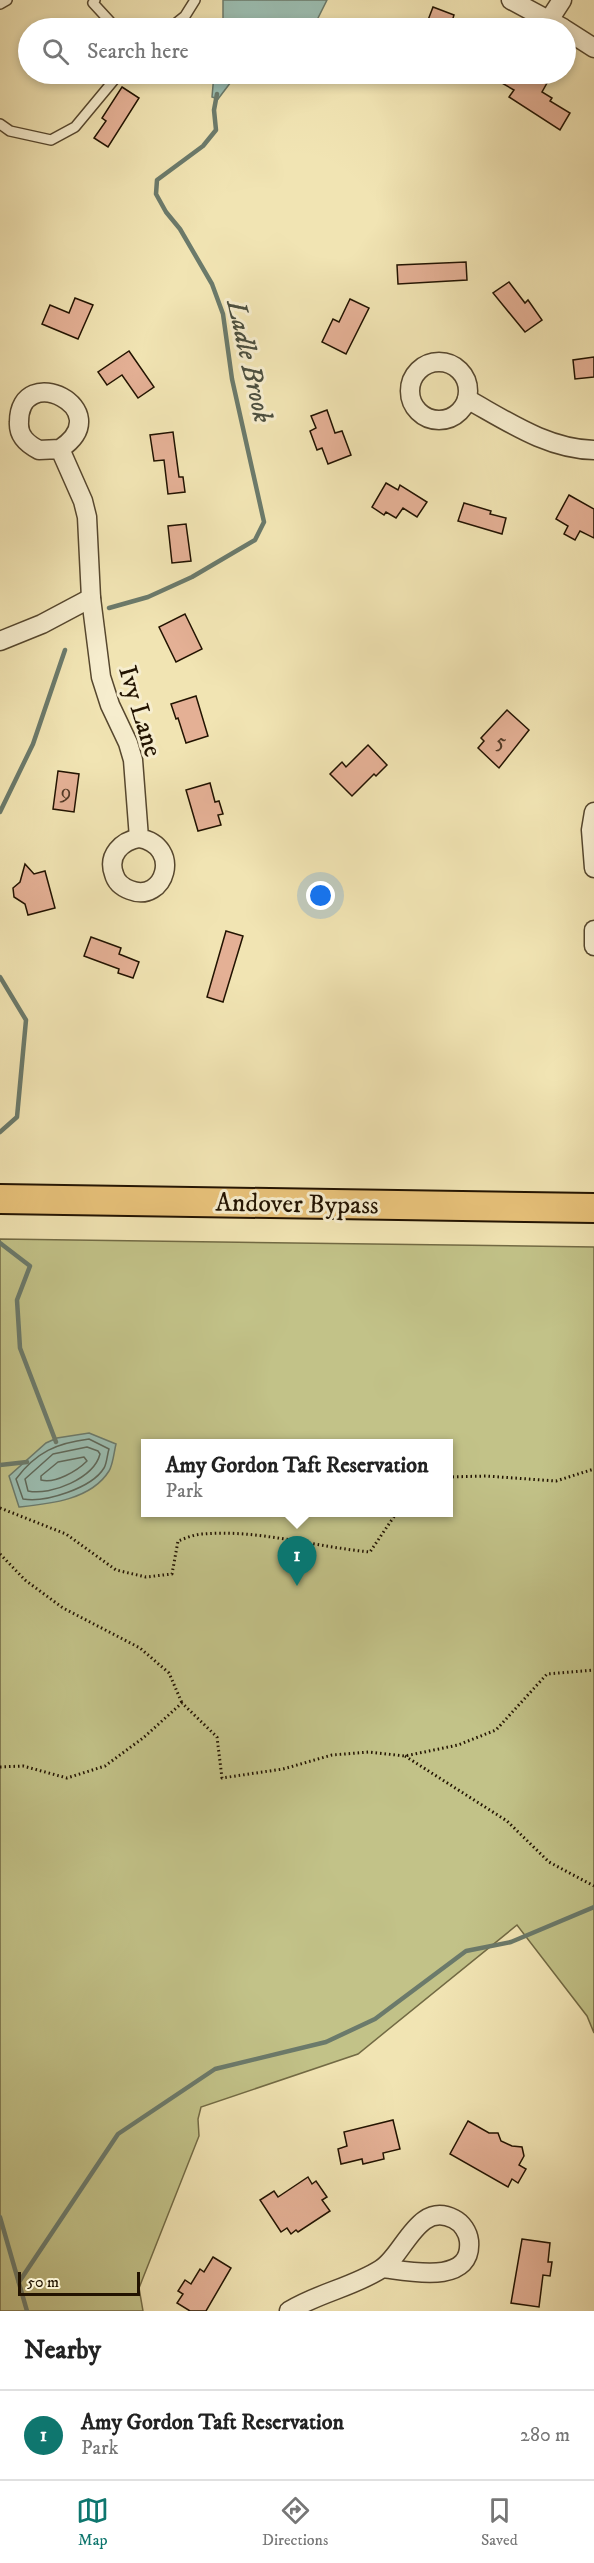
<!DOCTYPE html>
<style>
:root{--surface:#fff;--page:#f2f2f2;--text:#222;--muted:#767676;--line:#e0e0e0;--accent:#0f766e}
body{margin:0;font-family:"IM FELL DW Pica",serif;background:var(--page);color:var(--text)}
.scale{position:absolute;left:18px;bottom:15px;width:122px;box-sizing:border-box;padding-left:6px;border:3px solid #221301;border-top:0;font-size:16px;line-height:21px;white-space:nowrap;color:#221301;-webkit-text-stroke:4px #f6edce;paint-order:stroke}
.you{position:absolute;left:321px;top:896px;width:21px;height:21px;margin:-15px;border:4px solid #fff;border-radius:50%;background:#1a73e8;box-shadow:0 0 0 9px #1a73e833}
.badge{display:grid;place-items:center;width:39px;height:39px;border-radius:50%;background:var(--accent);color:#fff;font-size:20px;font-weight:700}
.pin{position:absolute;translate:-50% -50px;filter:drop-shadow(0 2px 3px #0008)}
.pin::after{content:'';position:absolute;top:32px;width:21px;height:18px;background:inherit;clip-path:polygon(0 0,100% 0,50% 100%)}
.popup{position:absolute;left:141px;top:1439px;width:312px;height:78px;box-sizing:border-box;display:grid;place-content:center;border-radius:0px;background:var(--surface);filter:drop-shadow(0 2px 4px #0005);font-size:20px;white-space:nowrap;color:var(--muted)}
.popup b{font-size:22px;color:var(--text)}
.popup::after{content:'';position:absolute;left:50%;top:100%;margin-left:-12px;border:12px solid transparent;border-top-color:var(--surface)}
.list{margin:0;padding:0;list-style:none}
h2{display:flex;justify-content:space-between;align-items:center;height:78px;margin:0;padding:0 24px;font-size:26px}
h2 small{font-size:20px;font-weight:400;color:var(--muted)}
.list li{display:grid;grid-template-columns:39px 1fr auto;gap:18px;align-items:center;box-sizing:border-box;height:90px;padding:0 24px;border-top:2px solid var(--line)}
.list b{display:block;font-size:22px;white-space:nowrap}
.list p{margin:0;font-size:20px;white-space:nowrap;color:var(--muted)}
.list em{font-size:20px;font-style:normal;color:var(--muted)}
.icon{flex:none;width:33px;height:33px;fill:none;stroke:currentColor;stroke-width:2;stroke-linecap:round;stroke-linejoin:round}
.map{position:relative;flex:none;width:594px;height:2311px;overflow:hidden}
.search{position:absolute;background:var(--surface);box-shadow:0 3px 9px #0003;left:18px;right:18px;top:18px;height:66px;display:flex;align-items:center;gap:15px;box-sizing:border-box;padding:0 21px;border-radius:33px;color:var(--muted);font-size:22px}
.sheet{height:168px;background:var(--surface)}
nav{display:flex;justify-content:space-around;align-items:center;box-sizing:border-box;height:84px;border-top:2px solid var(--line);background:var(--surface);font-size:16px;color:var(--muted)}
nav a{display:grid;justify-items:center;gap:3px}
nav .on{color:var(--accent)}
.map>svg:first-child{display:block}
.green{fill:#c2c288;stroke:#726a44;stroke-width:1.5;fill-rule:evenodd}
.water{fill:#9bbeb2;stroke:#6b7a6b;stroke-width:1.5}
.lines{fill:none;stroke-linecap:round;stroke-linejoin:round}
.shore{stroke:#5e685a;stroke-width:1.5}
.stream{stroke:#6b7a6b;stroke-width:4.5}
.building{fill:#e4b095;stroke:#221301;stroke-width:1.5}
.service-casing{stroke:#56472e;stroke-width:12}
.minor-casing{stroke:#56472e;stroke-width:21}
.primary-casing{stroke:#221301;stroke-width:32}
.path{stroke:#221301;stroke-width:3;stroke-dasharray:1.5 3;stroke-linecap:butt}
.service{stroke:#f6edce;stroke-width:9}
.minor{stroke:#f6edce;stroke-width:18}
.primary{stroke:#e8c27a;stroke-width:28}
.labels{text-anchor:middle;stroke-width:6;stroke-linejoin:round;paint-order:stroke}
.number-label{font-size:22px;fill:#523a26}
.street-label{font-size:26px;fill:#221301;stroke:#f6edce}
.water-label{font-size:27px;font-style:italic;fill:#4c4f3f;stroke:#f6edce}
</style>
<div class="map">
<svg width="594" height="2311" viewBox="0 0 594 2311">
<rect width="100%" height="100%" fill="#f1e4b3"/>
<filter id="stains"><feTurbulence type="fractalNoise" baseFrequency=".00333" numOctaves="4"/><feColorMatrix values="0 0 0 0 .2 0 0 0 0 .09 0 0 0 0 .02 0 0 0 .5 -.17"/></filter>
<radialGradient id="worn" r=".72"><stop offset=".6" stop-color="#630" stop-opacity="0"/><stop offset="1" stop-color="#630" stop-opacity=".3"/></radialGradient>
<path class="green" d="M 0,1239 L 594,1247 L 594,2033 L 587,2016 L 517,1925 L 358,2054 L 201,2107 L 198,2119 L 199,2136 L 139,2288 L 143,2311 L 0,2311 ZM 146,1444 L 448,1444 L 448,1512 L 146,1512 Z"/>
<g class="water">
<polygon points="223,0 327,0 313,28 223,28"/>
<polygon points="214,74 237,74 218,99 212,97"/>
<path d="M 89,1433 L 116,1444 C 114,1452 113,1465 109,1471 C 91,1500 49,1504 19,1507 L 9,1476 L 46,1443 L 57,1438 Z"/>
</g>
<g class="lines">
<g class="shore">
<path d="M 89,1439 L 109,1449 C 107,1455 107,1463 104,1468 C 92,1488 45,1503 23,1499 L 16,1479 C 36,1452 57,1443 89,1439 Z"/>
<path d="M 87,1447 L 98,1451 L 100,1454 C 94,1478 51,1496 28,1491 L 25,1479 L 53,1454 Z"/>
<path d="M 84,1457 L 87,1461 C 77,1471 55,1484 41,1480 L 41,1476 L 58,1462 Z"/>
</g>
<g class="stream">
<polyline points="109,608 148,597 192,577 255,540 264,522 232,379 223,314 212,284 180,229 166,212 156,194 157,180 203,146 216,130 214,110 217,94"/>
<polyline points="0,812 33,744 65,650"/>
<polyline points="0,977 26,1020 17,1117 0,1132"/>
<polyline points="0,1243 30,1266 17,1300 20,1348 56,1442"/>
<polyline points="0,1465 27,1462"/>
<polyline points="0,2217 27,2311"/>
<polyline points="19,2282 118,2134 215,2069 326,2042 375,2019 466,1951 511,1942 594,1907"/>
</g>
</g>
<g class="building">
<polygon points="433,7 454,15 450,28 425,28"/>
<polygon points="486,74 530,74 547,83 542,92 552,98 550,101 570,113 560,130 509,97 514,90"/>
<polygon points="122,87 139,98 108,147 94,138 106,121 102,118"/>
<polygon points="466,262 467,280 398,284 397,265"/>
<polygon points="509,282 525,303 528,300 542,320 525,332 493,293"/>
<polygon points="75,298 93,305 78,339 42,324 50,305 69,313"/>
<polygon points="350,299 369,308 346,354 322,342 333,319 339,322"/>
<polygon points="129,351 154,387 138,398 122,375 107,385 98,372"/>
<polygon points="594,357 594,377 575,379 573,360"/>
<polygon points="327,410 335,433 342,431 351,455 328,464 322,448 317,450 310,431 316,428 311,416"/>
<polygon points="173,432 179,477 183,477 185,492 168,494 164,460 154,461 150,435"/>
<polygon points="386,483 398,490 400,485 427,502 417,517 403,508 396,518 386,512 384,515 372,507"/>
<polygon points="569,495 594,509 594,538 580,531 575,540 564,534 568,526 556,519"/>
<polygon points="464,503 491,511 490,514 506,518 502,534 458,521"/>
<polygon points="186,524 191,561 172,563 168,526"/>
<polygon points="185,614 202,649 176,662 159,627"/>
<polygon points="196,696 208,736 186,743 178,718 176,719 171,704"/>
<polygon points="507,710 529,730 499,768 478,748 484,741 481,738"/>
<polygon points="368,745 387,765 376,776 374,774 352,796 330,774 342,762 346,767"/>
<polygon points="58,771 79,774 74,812 53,809"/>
<polygon points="210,783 215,802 219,801 223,814 218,815 221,825 198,831 186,790"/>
<polygon points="25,864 34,874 45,871 55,908 28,915 25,904 14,897 13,888 20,882"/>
<polygon points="226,931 243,936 223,1002 207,997"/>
<polygon points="91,937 121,948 119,954 139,962 133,978 118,973 119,969 84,956"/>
<polygon points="393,2120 400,2149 383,2153 384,2159 363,2164 362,2159 341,2164 338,2149 347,2146 344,2132"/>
<polygon points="468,2121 489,2133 498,2133 501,2141 512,2146 522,2147 524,2156 519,2165 526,2169 518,2183 512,2179 508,2187 450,2154"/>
<polygon points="308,2177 312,2184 316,2181 327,2197 322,2200 330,2211 298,2232 296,2230 291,2234 287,2228 281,2232 260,2200 274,2191 278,2197"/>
<polygon points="522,2239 550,2243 548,2262 552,2262 550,2276 543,2275 539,2307 511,2303"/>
<polygon points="213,2257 231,2268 206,2311 190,2311 177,2303 183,2294 178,2291 185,2280 191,2284 200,2269 204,2272"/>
</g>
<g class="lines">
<g class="service-casing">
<g id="service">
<polyline points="95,0 93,3 116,28"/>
<polyline points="0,4 7,0"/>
<polyline points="170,28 185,16 195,0"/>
<polyline points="0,124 10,131 51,140 75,127 119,74"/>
</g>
</g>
<g class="minor-casing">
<g id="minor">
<polyline points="511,0 563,28"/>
<polyline points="549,20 562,0"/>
<polyline points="566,30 594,48"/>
<circle cx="439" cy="391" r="29"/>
<path d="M 467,399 C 507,421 547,449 594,450"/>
<path d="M 60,449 L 39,450 C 27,444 18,436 19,422 C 19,360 120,409 60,449 L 83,501 L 87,517 L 91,598 L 101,677 L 110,705 L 128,743 L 133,760 L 139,838 C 122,841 107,855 114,874 C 116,882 122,887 130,890 C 165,904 183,846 139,838"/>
<polyline points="0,641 42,624 91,598"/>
<polyline points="594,812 591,830 594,868"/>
<polyline points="594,930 594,946"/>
<path d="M 289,2311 C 318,2293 353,2287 381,2269 C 404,2255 418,2200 454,2219 C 462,2223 468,2232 469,2241 C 473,2286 408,2271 383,2268"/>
</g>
</g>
<g class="primary-casing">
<polyline id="primary" points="0,1199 594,1208"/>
</g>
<g class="path">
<polyline points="448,1477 486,1476 556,1481 594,1469"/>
<path d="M 0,1508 L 66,1534 L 116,1570 L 146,1577 L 172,1574 L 178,1541 C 186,1538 195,1534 204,1534 C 255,1529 317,1547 370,1552 L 397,1512"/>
<polyline points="0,1554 25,1580 63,1608 140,1648 169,1673 182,1703"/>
<polyline points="405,1756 507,1821 549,1862 594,1886"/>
<polyline points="0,1767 23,1766 67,1778 105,1766 143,1738 182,1703 217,1737 222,1778 283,1769 332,1755 369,1752 405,1756 458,1745 496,1730 547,1674 594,1670"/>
</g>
<use href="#service" class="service"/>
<use href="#minor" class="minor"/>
<use href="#primary" class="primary"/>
</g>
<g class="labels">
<g class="number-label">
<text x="501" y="748">5</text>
<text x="66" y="799">9</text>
</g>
<g class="street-label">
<text transform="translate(141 711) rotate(73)" y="9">Ivy Lane</text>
<text transform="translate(297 1203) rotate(1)" y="9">Andover Bypass</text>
</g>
<g class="water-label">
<text transform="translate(250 361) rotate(77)" y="9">Ladle Brook</text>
</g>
</g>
<rect width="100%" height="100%" filter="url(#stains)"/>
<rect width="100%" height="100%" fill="url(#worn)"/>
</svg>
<div class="scale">50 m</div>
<div class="you"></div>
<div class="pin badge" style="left:297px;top:1586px">1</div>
<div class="popup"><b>Amy Gordon Taft Reservation</b>Park</div>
<div class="search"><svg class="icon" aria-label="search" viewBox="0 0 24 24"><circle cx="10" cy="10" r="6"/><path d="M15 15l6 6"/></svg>Search here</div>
</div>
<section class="sheet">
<h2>Nearby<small></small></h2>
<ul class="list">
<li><span class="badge">1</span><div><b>Amy Gordon Taft Reservation</b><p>Park</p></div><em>280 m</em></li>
</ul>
</section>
<nav>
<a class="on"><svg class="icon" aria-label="map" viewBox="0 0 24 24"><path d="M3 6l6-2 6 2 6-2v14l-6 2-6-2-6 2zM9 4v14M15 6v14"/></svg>Map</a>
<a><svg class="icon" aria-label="directions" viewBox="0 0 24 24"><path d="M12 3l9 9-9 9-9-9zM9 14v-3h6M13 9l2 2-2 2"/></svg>Directions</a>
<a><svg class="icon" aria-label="saved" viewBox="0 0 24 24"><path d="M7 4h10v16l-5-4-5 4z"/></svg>Saved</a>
</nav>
